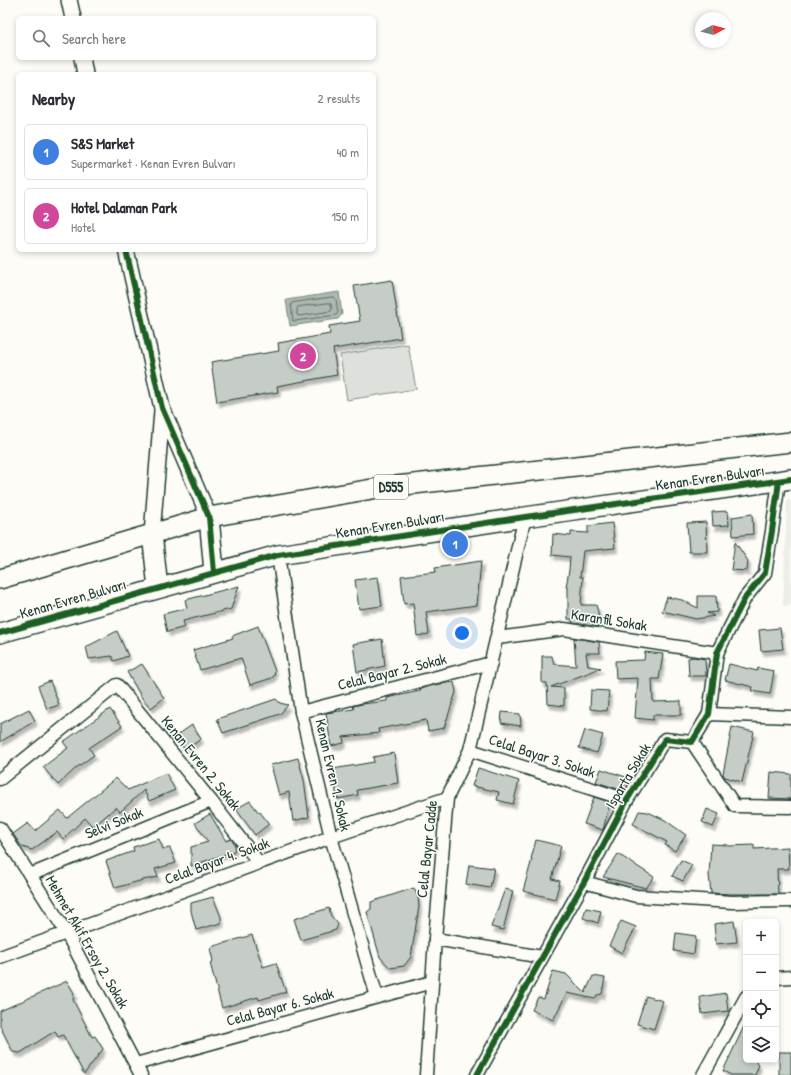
<!DOCTYPE html>
<meta charset="utf-8">
<style>
:root{--surface:#fff;--page:#f2f2f3;--text:#2b2b33;--muted:#7c7c81;--line:#e1e1e2;--accent:#1f3d34}
body{margin:0;font-family:"Patrick Hand",sans-serif;background:var(--page);color:var(--text)}
.controls{position:absolute;right:12px;bottom:12px;display:grid;overflow:hidden;border-radius:6px;box-shadow:0 2px 6px #0003}
.controls button{width:36px;height:36px;display:grid;place-items:center;padding:0;border:0;border-bottom:1px solid var(--line);background:var(--surface);color:var(--text);font:20px sans-serif}
.compass{position:absolute;left:695px;top:12px;width:36px;height:36px;border-radius:50%;background:var(--surface);box-shadow:0 2px 6px #0003;rotate:83deg}
.you{position:absolute;left:462px;top:633px;width:14px;height:14px;margin:-10px;border:3px solid #fff;border-radius:50%;background:#1a73e8;box-shadow:0 0 0 6px #1a73e833}
.badge{display:grid;place-items:center;width:26px;height:26px;border-radius:50%;background:var(--accent);color:#fff;font-size:13px;font-weight:700}
.pin{position:absolute;translate:-50% -50%;border:2px solid #fff;box-shadow:0 1px 4px #0006}
.list{margin:0;padding:0;list-style:none}
h2{display:flex;justify-content:space-between;align-items:center;height:52px;margin:0;padding:0 16px;font-size:17px}
h2 small{font-size:13px;font-weight:400;color:var(--muted)}
.list li{display:grid;grid-template-columns:26px 1fr auto;gap:12px;align-items:center;box-sizing:border-box;height:56px;margin:0 8px 8px;padding:0 8px;border:1px solid var(--line);border-radius:6px}
.list b{display:block;font-size:15px;white-space:nowrap}
.list p{margin:0;font-size:13px;white-space:nowrap;color:var(--muted)}
.list em{font-size:13px;font-style:normal;color:var(--muted)}
.icon{flex:none;width:22px;height:22px;fill:none;stroke:currentColor;stroke-width:2;stroke-linecap:round;stroke-linejoin:round}
.map{position:relative;flex:none;width:791px;height:1075px;overflow:hidden}
.search{position:absolute;background:var(--surface);box-shadow:0 2px 6px #0003;left:16px;top:16px;width:360px;height:44px;display:flex;align-items:center;gap:10px;box-sizing:border-box;padding:0 14px;border-radius:6px;color:var(--muted);font-size:15px}
.panel{position:absolute;background:var(--surface);box-shadow:0 2px 6px #0003;left:16px;top:72px;width:360px;height:180px;border-radius:6px}
.map>svg:first-child{display:block}
.built{fill:#eceee9}
.green{fill:#dde0db;stroke:#7e8e88}
.water{fill:#aeb8b1;stroke:#75877f}
.lines{fill:none;stroke-linecap:round;stroke-linejoin:round}
.shore{stroke:#586e66;stroke-width:1}
.building{fill:#c6cdc7;stroke:#1f3d34;filter:url(#shadow)}
.minor-casing{stroke:#1f3d34;stroke-width:15}
.tertiary-casing{stroke:#1f3d34;stroke-width:18}
.primary-casing{stroke:#1f3d34;stroke-width:22}
.minor{stroke:#fdfcf7;stroke-width:12}
.tertiary{stroke:#fdfcf7;stroke-width:15}
.primary{stroke:#fdfcf7;stroke-width:19}
.cycleway-casing{stroke:#fdfcf7;stroke-width:8}
.cycleway{stroke:#1b5e20;stroke-width:6}
.labels{text-anchor:middle;stroke-width:3;stroke-linejoin:round;paint-order:stroke}
.shield{fill:#fdfcf7;stroke:#62766e;stroke-width:1}
.shield-label{font-size:14px;font-weight:bold;fill:#1f3d34}
.street-label{font-size:15px;fill:#1f3d34;stroke:#fdfcf7}
</style>
<div class="map">
<svg width="791" height="1075" viewBox="0 0 791 1075">
<defs>
<filter id="shadow"><feDropShadow dx="2.5" dy="4.5" stdDeviation="1" flood-color="#0004"/></filter>
</defs>
<rect width="100%" height="100%" fill="#fdfcf7"/>
<filter id="ink" filterUnits="userSpaceOnUse"><feTurbulence type="fractalNoise" baseFrequency=".025" numOctaves="2"/><feDisplacementMap in="SourceGraphic" scale="8" xChannelSelector="R" yChannelSelector="G"/><feConvolveMatrix kernelMatrix="1 2 1 2 8 2 1 2 1" color-interpolation-filters="sRGB"/></filter>
<g filter="url(#ink)">
<polygon class="built" points="787,500 791,500 791,605 783,606"/>
<polygon class="green" points="408,344 416,389 347,400 340,355"/>
<polygon class="water" points="339,292 342,314 338,319 290,326 286,300"/>
<g class="lines">
<g class="shore">
<polygon points="334,297 336,299 338,313 336,315 295,321 293,321 291,305 292,303"/>
<polygon points="329,303 331,304 332,309 331,311 300,316 297,315 297,309 298,307"/>
</g>
</g>
<g class="building">
<polygon points="392,280 401,338 333,349 337,375 277,386 278,392 217,402 211,362 279,351 278,343 330,334 329,326 360,321 354,286"/>
<polygon points="728,511 729,525 713,526 712,512"/>
<polygon points="752,514 753,534 733,536 732,517"/>
<polygon points="706,522 707,552 689,552 687,523"/>
<polygon points="612,523 615,548 583,551 580,577 583,577 581,605 596,605 598,612 599,627 573,623 572,619 568,619 568,587 566,587 569,570 570,557 552,555 553,534 571,536 571,532 588,533 588,526"/>
<polygon points="735,542 748,561 747,571 731,570"/>
<polygon points="481,561 477,605 426,612 429,634 417,636 413,603 404,604 401,576 436,572 435,568"/>
<polygon points="378,577 382,606 359,609 355,580"/>
<polygon points="239,586 231,609 183,621 185,627 167,632 163,614 187,608 185,600"/>
<polygon points="698,596 716,596 717,612 707,613 714,616 696,619 662,611 667,597 682,600 698,608"/>
<polygon points="258,626 275,671 274,676 272,678 250,685 241,658 200,670 193,650 233,638 232,636"/>
<polygon points="780,628 783,649 761,651 759,630"/>
<polygon points="117,631 128,656 114,661 112,656 89,659 86,647"/>
<polygon points="574,638 599,642 600,653 586,653 588,666 601,668 551,687 564,688 564,706 548,704 547,683 542,683 542,656 552,656 554,664 576,666"/>
<polygon points="382,639 385,666 357,672 353,644"/>
<polygon points="645,652 663,654 659,679 652,679 653,702 681,701 681,715 653,715 653,720 635,718 638,678 616,679 615,661 644,660"/>
<polygon points="694,657 705,659 706,676 689,676 688,658"/>
<polygon points="142,664 164,698 151,708 142,698 127,672"/>
<polygon points="729,664 757,671 758,668 774,671 770,694 752,691 753,687 725,680"/>
<polygon points="50,681 59,705 47,709 38,686"/>
<polygon points="454,682 456,692 444,728 428,731 426,720 378,729 379,733 343,737 344,743 331,746 326,713 354,709 353,706 362,704 387,701 387,698 420,691 420,689 434,685"/>
<polygon points="591,690 609,691 607,711 590,709"/>
<polygon points="276,699 280,703 288,705 280,714 223,733 217,719"/>
<polygon points="29,709 35,721 0,742 0,724"/>
<polygon points="110,709 122,726 89,748 94,755 76,768 58,785 43,767 68,748 63,742"/>
<polygon points="502,712 520,714 521,726 501,723"/>
<polygon points="192,725 201,739 185,750 176,736"/>
<polygon points="732,727 754,732 742,782 725,777 723,774"/>
<polygon points="585,730 603,735 597,753 579,748"/>
<polygon points="394,753 398,783 357,790 358,795 337,799 333,769 374,762 373,757"/>
<polygon points="298,758 304,780 309,817 293,821 289,792 279,795 271,765"/>
<polygon points="478,768 519,781 513,804 497,800 499,792 472,786"/>
<polygon points="601,769 626,777 621,790 596,782"/>
<polygon points="771,772 791,774 791,799 769,798"/>
<polygon points="166,773 175,790 149,801 144,790 120,812 116,807 93,827 85,818 63,839 57,832 32,850 22,847 13,834 28,823 35,831 60,810 67,818 116,778 128,790"/>
<polygon points="594,797 610,802 603,830 584,824"/>
<polygon points="250,801 259,813 260,812 269,824 255,835 236,809"/>
<polygon points="707,809 719,814 713,827 702,822"/>
<polygon points="639,811 648,812 665,820 686,835 675,851 665,845 667,842 633,824"/>
<polygon points="210,814 226,841 231,839 234,843 235,846 234,851 191,866 191,847 208,842 195,823"/>
<polygon points="159,839 163,849 170,848 176,863 155,869 158,877 143,880 115,888 106,861 134,851 133,847"/>
<polygon points="536,840 561,846 552,879 560,881 555,899 523,891 532,859 531,859"/>
<polygon points="711,844 728,845 728,846 754,845 754,849 788,847 789,869 777,869 778,894 732,894 711,893 709,875"/>
<polygon points="618,854 654,877 646,888 603,877"/>
<polygon points="681,860 692,865 683,881 672,876"/>
<polygon points="469,865 494,868 490,888 466,884"/>
<polygon points="414,888 418,897 419,906 411,957 404,966 390,968 380,957 367,912 371,909 371,902"/>
<polygon points="505,889 513,891 503,930 491,927"/>
<polygon points="213,897 221,917 221,923 196,930 191,911 191,903"/>
<polygon points="329,908 331,916 338,924 336,930 301,940 294,919"/>
<polygon points="586,908 601,911 598,923 583,918"/>
<polygon points="621,921 636,927 622,953 609,946"/>
<polygon points="734,921 737,942 716,944 714,924"/>
<polygon points="676,933 696,936 694,954 674,951"/>
<polygon points="252,935 263,967 276,963 286,992 259,1000 258,997 222,1008 210,963 213,961 210,948 214,946"/>
<polygon points="553,971 566,974 585,993 593,976 605,978 602,994 597,995 595,999 567,993 553,1020 532,1010 538,997 544,999"/>
<polygon points="67,981 74,993 73,1000 92,1037 95,1036 103,1049 84,1074 63,1035 58,1037 55,1031 20,1053 13,1052 0,1026 0,1011"/>
<polygon points="726,993 728,1011 702,1014 700,997"/>
<polygon points="646,996 663,1001 654,1029 637,1024"/>
<polygon points="746,1022 746,1060 754,1060 759,1065 755,1075 731,1075 723,1071"/>
<rect x="779" y="1052" width="12" height="23"/>
</g>
<g class="lines">
<g class="minor-casing">
<g id="minor">
<polyline points="278,555 301,712 331,837 377,997"/>
<polyline points="497,638 564,629 717,653"/>
<polyline points="301,712 491,663"/>
<polyline points="709,714 791,717"/>
<polyline points="692,742 735,806 791,807"/>
<polyline points="470,750 627,800"/>
<polyline points="0,779 117,685 211,801 259,863"/>
<polyline points="0,828 66,932 141,1075"/>
<polyline points="30,875 211,801"/>
<polyline points="584,882 636,896 732,902 791,901"/>
<polyline points="435,939 542,957"/>
<polyline points="0,957 331,837 447,798"/>
<polyline points="776,978 791,977"/>
<polyline points="136,1064 432,982"/>
<polyline points="426,1075 435,939 447,798 470,750 525,517"/>
<polyline points="477,1075 584,882 627,800 665,739 692,742 709,714 717,653 745,598 765,573 772,531 779,481"/>
<polyline points="703,1075 746,997"/>
</g>
</g>
<g class="tertiary-casing">
<g id="tertiary">
<polyline points="69,0 73,18"/>
<polyline points="82,58 85,74"/>
<polyline points="126,250 162,408 209,517"/>
<polyline points="152,534 162,411"/>
</g>
</g>
<g class="primary-casing">
<g id="primary">
<polyline points="209,517 214,572"/>
<polyline points="152,534 158,588"/>
<polyline points="0,579 209,517 378,488 791,442"/>
<polyline points="0,633 278,555 525,517 791,479"/>
</g>
</g>
<use href="#minor" class="minor"/>
<use href="#tertiary" class="tertiary"/>
<use href="#primary" class="primary"/>
<g class="cycleway-casing">
<g id="cycleway">
<polyline points="126,250 162,408 209,517 214,572"/>
<polyline points="0,633 278,555 525,517 791,479"/>
<polyline points="477,1075 584,882 627,800 665,739 692,742 709,714 717,653 745,598 765,573 772,531 779,481"/>
</g>
</g>
<use href="#cycleway" class="cycleway"/>
</g>
</g>
<g class="labels">
<rect class="shield" x="374" y="475" width="34" height="24" rx="3"/>
<g class="shield-label">
<text x="391" y="492">D555</text>
</g>
<g class="street-label">
<text transform="translate(710 478) rotate(-8)" y="5">Kenan Evren Bulvarı</text>
<text transform="translate(390 525) rotate(-9)" y="5">Kenan Evren Bulvarı</text>
<text transform="translate(73 599) rotate(-16)" y="5">Kenan Evren Bulvarı</text>
<text transform="translate(609 620) rotate(9)" y="5">Karanfil Sokak</text>
<text transform="translate(392 672) rotate(-14)" y="5">Celal Bayar 2. Sokak</text>
<text transform="translate(542 756) rotate(18)" y="5">Celal Bayar 3. Sokak</text>
<text transform="translate(201 763) rotate(51)" y="5">Kenan Evren 2. Sokak</text>
<text transform="translate(333 775) rotate(77)" y="5">Kenan Evren 1. Sokak</text>
<text transform="translate(628 776) rotate(-59)" y="5">Isparta Sokak</text>
<text transform="translate(114 823) rotate(-22)" y="5">Selvi Sokak</text>
<text transform="translate(427 849) rotate(-84)" y="5">Celal Bayar Cadde</text>
<text transform="translate(217 861) rotate(-20)" y="5">Celal Bayar 4. Sokak</text>
<text transform="translate(87 942) rotate(60)" y="5">Mehmet Akif Ersoy 2. Sokak</text>
<text transform="translate(280 1007) rotate(-15)" y="5">Celal Bayar 6. Sokak</text>
</g>
</g>
</svg>
<div class="controls">
<button>+</button>
<button>−</button>
<button><svg class="icon" aria-label="locate" viewBox="0 0 24 24"><circle cx="12" cy="12" r="6"/><path d="M12 2v4M12 18v4M2 12h4M18 12h4"/></svg></button>
<button><svg class="icon" aria-label="layers" viewBox="0 0 24 24"><path d="M12 4l9 5-9 5-9-5zM3 14l9 5 9-5"/></svg></button>
</div>
<svg class="compass" viewBox="-18 -18 36 36"><path d="M0-13l5 13h-10z" fill="#e53935"/><path d="M0 13l5-13h-10z" fill="#7c7c81"/></svg>
<div class="you"></div>
<div class="pin badge" style="left:455px;top:544px;background:#3f7fe0">1</div>
<div class="pin badge" style="left:303px;top:356px;background:#d1479c">2</div>
<div class="search"><svg class="icon" aria-label="search" viewBox="0 0 24 24"><circle cx="10" cy="10" r="6"/><path d="M15 15l6 6"/></svg>Search here</div>
<section class="panel">
<h2>Nearby<small>2 results</small></h2>
<ul class="list">
<li><span class="badge" style="background:#3f7fe0">1</span><div><b>S&amp;S Market</b><p>Supermarket · Kenan Evren Bulvarı</p></div><em>40 m</em></li>
<li><span class="badge" style="background:#d1479c">2</span><div><b>Hotel Dalaman Park</b><p>Hotel</p></div><em>150 m</em></li>
</ul>
</section>
</div>
